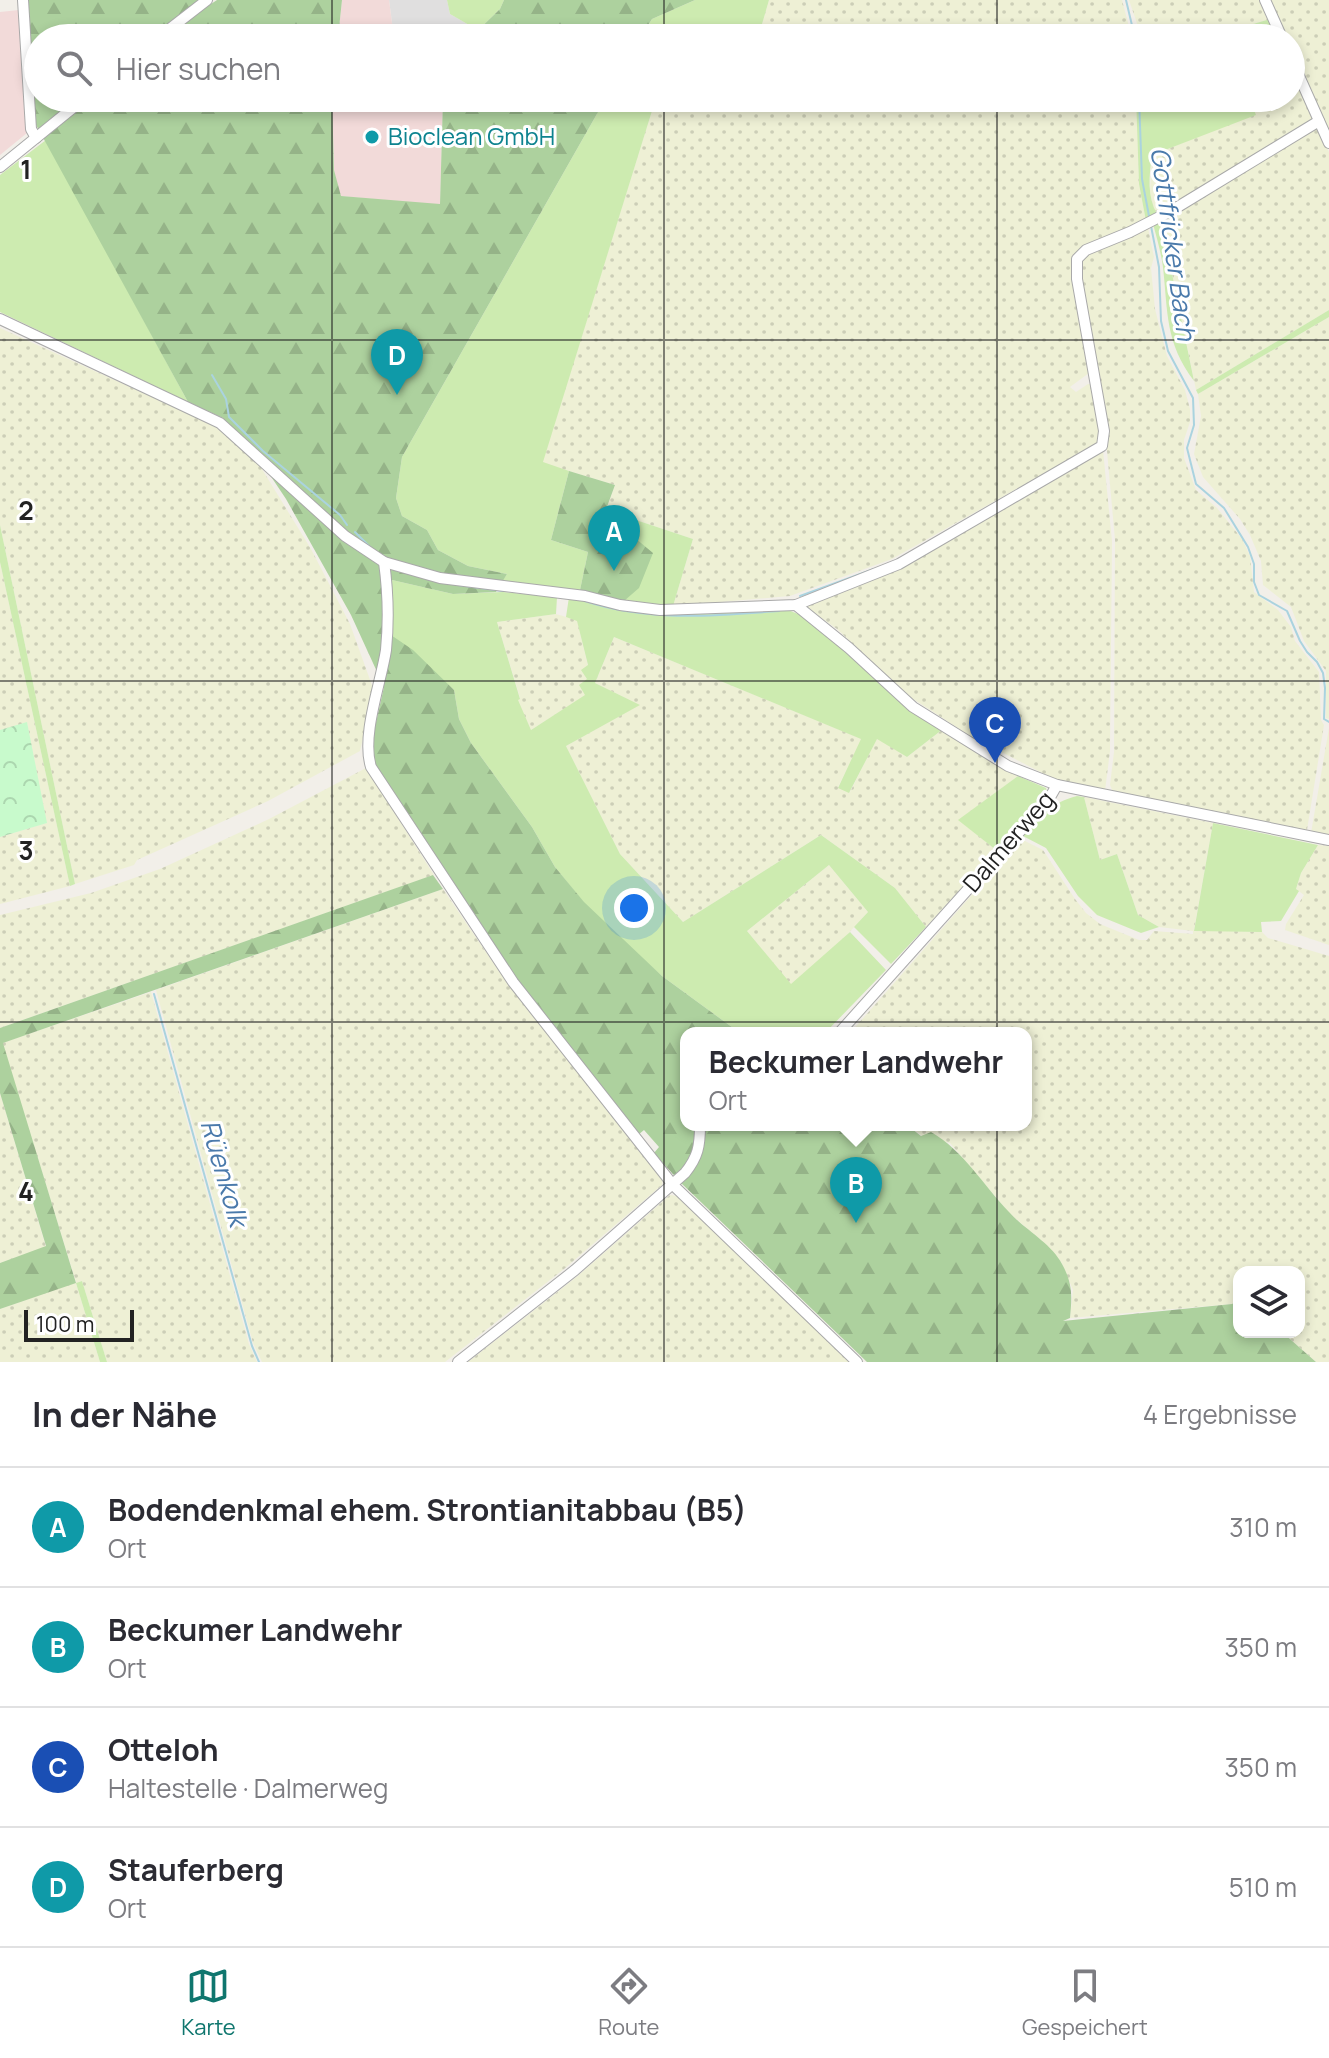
<!DOCTYPE html>
<html lang="de">
<meta charset="utf-8">
<style>
:root{--surface:#fff;--page:#f7f7f7;--text:#2b2b33;--muted:#7c7c81;--line:#e1e1e2;--accent:#0f766e}
body{margin:0;font-family:Manrope,sans-serif;background:var(--page);color:var(--text)}
.controls{position:absolute;right:24px;bottom:24px;display:grid;overflow:hidden;border-radius:16px;box-shadow:0 4px 12px #0003}
.controls button{width:72px;height:72px;display:grid;place-items:center;padding:0;border:0;border-bottom:2px solid var(--line);background:var(--surface);color:var(--text);font:40px sans-serif}
.scale{position:absolute;left:24px;bottom:20px;width:110px;box-sizing:border-box;padding-left:8px;border:4px solid #222;border-top:0;font-size:22px;line-height:28px;white-space:nowrap;color:#222;-webkit-text-stroke:6px #fff;paint-order:stroke}
.you{position:absolute;left:634px;top:908px;width:28px;height:28px;margin:-20px;border:6px solid #fff;border-radius:50%;background:#1a73e8;box-shadow:0 0 0 12px #1a73e833}
.badge{display:grid;place-items:center;width:52px;height:52px;border-radius:50%;background:var(--accent);color:#fff;font-size:26px;font-weight:700}
.pin{position:absolute;translate:-50% -66px;filter:drop-shadow(0 2px 4px #0008)}
.pin::after{content:'';position:absolute;top:42px;width:28px;height:24px;background:inherit;clip-path:polygon(0 0,100% 0,50% 100%)}
.popup{position:absolute;left:680px;top:1027px;width:352px;height:104px;box-sizing:border-box;display:grid;place-content:center;border-radius:16px;background:var(--surface);filter:drop-shadow(0 2px 6px #0005);font-size:26px;white-space:nowrap;color:var(--muted)}
.popup b{font-size:30px;color:var(--text)}
.popup::after{content:'';position:absolute;left:50%;top:100%;margin-left:-16px;border:16px solid transparent;border-top-color:var(--surface)}
.list{margin:0;padding:0;list-style:none}
h2{display:flex;justify-content:space-between;align-items:center;height:104px;margin:0;padding:0 32px;font-size:34px}
h2 small{font-size:26px;font-weight:400;color:var(--muted)}
.list li{display:grid;grid-template-columns:52px 1fr auto;gap:24px;align-items:center;box-sizing:border-box;height:120px;padding:0 32px;border-top:2px solid var(--line)}
.list b{display:block;font-size:30px;white-space:nowrap}
.list p{margin:0;font-size:26px;white-space:nowrap;color:var(--muted)}
.list em{font-size:26px;font-style:normal;color:var(--muted)}
.icon{flex:none;width:44px;height:44px;fill:none;stroke:currentColor;stroke-width:2;stroke-linecap:round;stroke-linejoin:round}
.map{position:relative;flex:none;width:1329px;height:1362px;overflow:hidden}
.search{position:absolute;background:var(--surface);box-shadow:0 4px 12px #0003;left:24px;right:24px;top:24px;height:88px;display:flex;align-items:center;gap:20px;box-sizing:border-box;padding:0 28px;border-radius:44px;color:var(--muted);font-size:30px}
.sheet{height:584px;background:var(--surface)}
nav{display:flex;justify-content:space-around;align-items:center;box-sizing:border-box;height:112px;border-top:2px solid var(--line);background:var(--surface);font-size:22px;color:var(--muted)}
nav a{display:grid;justify-items:center;gap:4px}
nav .on{color:var(--accent)}
.map>svg:first-child{display:block}
.residential{fill:#e0dfdf}
.commercial{fill:#f2dad9}
.farmland{fill:url(#farmland-dots)}
.grass{fill:#cdebb0}
.forest{fill:url(#forest-firs)}
.park{fill:url(#park-crowns)}
.lines{fill:none;stroke-linecap:round;stroke-linejoin:round}
.stream{stroke:#aad3df;stroke-width:2}
.minor-casing{stroke:#a9a9a9;stroke-width:12}
.minor{stroke:#fff;stroke-width:10}
.grid{fill:none;stroke:#222;stroke-width:2;stroke-opacity:0.55}
.culture-dot{fill:#0f9aa8;stroke:#fff;stroke-width:3}
.labels{text-anchor:middle;stroke-width:6;stroke-linejoin:round;paint-order:stroke}
.culture-label{font-size:24px;fill:#0d838f;stroke:#fff;text-anchor:start}
.street-label{font-size:24px;fill:#222;stroke:#fff}
.water-label{font-size:26px;font-style:italic;fill:#4a7aab;stroke:#fff}
.grid-label{font-size:26px;text-anchor:middle;font-weight:bold;fill:#222;stroke:#fff;stroke-width:6;stroke-linejoin:round;paint-order:stroke}
</style>
<div class="map">
<svg width="1329" height="1362" viewBox="0 0 1329 1362">
<defs>
<pattern id="farmland-dots" width="8" height="8" patternUnits="userSpaceOnUse" patternTransform="scale(2)"><rect width="8" height="8" fill="#eef0d5"/><path d="M2 2h.1M6 6h.1" fill="none" stroke="#ccceb7" stroke-width="1.8" stroke-linecap="round"/></pattern>
<pattern id="forest-firs" width="22" height="20" patternUnits="userSpaceOnUse" patternTransform="scale(2)"><rect width="22" height="20" fill="#add19e"/><path d="M5 1l3.5 6h-7zM16 11l3.5 6h-7z" fill="#95b388"/></pattern>
<pattern id="park-crowns" width="20" height="18" patternUnits="userSpaceOnUse" patternTransform="scale(2)"><rect width="20" height="18" fill="#c8facc"/><path d="M2 6a3 3 0 1 1 6 0M12 15a3 3 0 1 1 6 0" fill="none" stroke="#acd6af"/></pattern>
</defs>
<rect width="100%" height="100%" fill="#f2efe9"/>
<polygon class="residential" points="389,0 447,0 450,14 469,25 470,38 394,38"/>
<g class="commercial">
<polygon points="342,0 389,0 394,38 338,38"/>
<polygon points="19,10 27,133 0,155 0,12"/>
<polygon points="332,98 443,98 440,205 340,196 334,170"/>
</g>
<g class="farmland">
<polygon points="769,0 1122,0 1132,38 758,38"/>
<polygon points="1129,0 1262,0 1270,19 1206,38 1142,38"/>
<polygon points="1271,0 1329,0 1329,130 1291,45 1291,38 1288,38"/>
<polygon points="1291,66 1314,119 1157,214 1152,204 1150,192 1152,155 1255,114 1249,98 1291,98"/>
<polygon points="656,98 1136,98 1139,184 1146,221 1083,248 1072,256 1073,279 1089,373 1070,387 1076,392 1088,384 1093,384 1101,432 1098,443 892,559 790,596 673,606 693,539 606,510 615,485 542,463"/>
<polygon points="1318,126 1329,152 1329,310 1196,390 1161,220"/>
<polygon points="1148,228 1154,257 1151,268 1155,309 1167,356 1185,390 1190,409 1190,422 1184,440 1184,458 1196,490 1217,508 1242,539 1250,556 1254,592 1278,610 1291,627 1295,641 1319,672 1321,720 1324,725 1307,830 1113,792 1110,785 1114,752 1115,540 1106,440 1079,278 1082,257"/>
<polygon points="1329,317 1329,719 1326,718 1326,671 1304,641 1291,607 1263,585 1261,561 1250,535 1240,519 1203,477 1194,454 1201,416 1198,394"/>
<polygon points="0,328 218,427 257,461 311,549 350,624 374,691 360,751 268,801 137,860 134,865 75,884 0,525"/>
<polygon points="1103,450 1112,541 1110,751 1105,791 1058,781 972,737 910,697 837,629 806,607 901,569"/>
<polygon points="0,562 70,886 0,904 0,837 46,823 27,723 0,730"/>
<polygon points="556,614 577,620 588,666 586,695 531,730 517,700 520,698 497,622"/>
<polygon points="614,637 862,739 838,787 850,792 877,738 907,757 943,729 1018,776 959,820 996,850 926,927 895,888 821,835 683,922 620,854 566,746 639,705 595,683"/>
<polygon points="1329,728 1329,837 1311,833"/>
<polygon points="366,768 434,875 0,1028 0,915 91,893 160,869 269,819"/>
<polygon points="1084,797 1213,823 1194,930 1262,932 1268,938 1329,956 1329,1362 1316,1362 1282,1332 1299,1332 1299,1272 1239,1272 1239,1300 1232,1304 1070,1318 1073,1290 1061,1262 1043,1242 1009,1213 950,1143 922,1136 908,1125 1026,1125 1026,1033 850,1033 1021,839 1043,850 1075,899 1086,913 1100,924 1139,940 1147,940 1154,931 1193,934 1193,931 1159,927 1138,915 1117,854 1100,860"/>
<polygon points="1318,845 1329,846 1329,945 1285,930 1286,924 1304,895 1296,889 1301,873"/>
<polygon points="829,865 868,912 845,937 791,985 747,931"/>
<polygon points="443,889 509,986 663,1178 662,1185 564,1269 445,1362 262,1362 253,1343 156,990"/>
<polygon points="151,992 249,1344 257,1362 107,1362 82,1281 76,1283 100,1362 0,1362 0,1309 76,1282 2,1043"/>
<polygon points="0,1093 46,1247 0,1263"/>
<polygon points="670,1195 677,1196 850,1362 468,1362 579,1275 575,1270 580,1274"/>
</g>
<g class="grass">
<polygon points="447,0 504,0 500,9 470,38 469,25 450,14"/>
<polygon points="695,0 769,0 758,38 640,38 652,19"/>
<polygon points="1270,19 1278,38 1206,38"/>
<polygon points="606,98 656,98 543,462 569,471 551,540 588,552 580,590 500,584 507,574 468,566 438,550 427,530 402,516 396,498 402,457"/>
<path d="M 1136,98 L 1200,98 L 1203,107 L 1227,98 L 1249,98 L 1256,115 L 1152,155 C 1149,176 1147,196 1157,214 L 1146,221 L 1139,184 Z"/>
<polygon points="46,140 188,402 0,312 0,175"/>
<path d="M 1161,220 L 1194,381 C 1165,342 1168,313 1163,267 C 1161,253 1157,238 1153,224 Z"/>
<polygon points="1329,310 1329,317 1198,394 1196,390"/>
<polygon points="606,510 693,539 673,606 624,601 600,526"/>
<polygon points="0,525 75,884 70,886 0,562"/>
<polygon points="392,580 453,594 503,592 557,597 556,614 497,622 520,699 518,700 531,730 585,695 579,685 587,679 581,670 588,665 577,621 566,617 569,597 613,608 772,609 788,610 803,616 943,729 907,757 877,739 849,793 838,788 861,739 614,637 595,683 640,705 566,746 620,854 683,922 821,835 895,888 926,927 891,964 854,927 868,912 829,865 747,931 791,984 850,932 886,970 825,1033 740,1033 662,976 629,947 584,903 555,867 532,827 471,743 459,719 454,690 391,635 393,609"/>
<polygon points="1018,776 1046,788 1047,792 996,850 958,820"/>
<path d="M 1077,796 L 1084,797 L 1100,860 L 1117,854 L 1138,915 L 1159,927 L 1141,933 L 1097,915 L 1078,896 L 1046,848 L 1023,836 C 1040,817 1052,802 1077,796 Z"/>
<polygon points="1213,823 1318,845 1301,873 1296,889 1299,891 1281,921 1261,922 1262,932 1194,931"/>
<polygon points="82,1281 107,1362 100,1362 76,1283"/>
</g>
<g class="forest">
<path d="M 27,0 L 197,0 L 202,10 L 217,0 L 342,0 L 338,38 L 38,38 L 38,98 L 332,98 L 334,170 L 341,196 L 440,204 L 443,98 L 606,98 L 402,457 L 396,498 L 402,516 L 427,530 L 438,550 L 468,566 L 507,574 L 496,592 L 453,594 L 392,580 L 393,609 L 391,635 L 413,650 L 454,690 L 459,719 L 471,743 L 532,827 L 555,867 L 584,902 L 662,976 L 740,1033 L 686,1033 L 686,1125 L 907,1125 L 921,1136 L 931,1132 C 964,1151 983,1185 1009,1212 C 1025,1230 1051,1243 1062,1264 C 1073,1284 1072,1297 1070,1318 L 1063,1321 L 1232,1304 L 1239,1300 L 1239,1332 L 1282,1332 L 1316,1362 L 867,1362 L 680,1182 L 654,1153 L 659,1147 L 644,1130 L 638,1135 L 514,981 L 373,766 L 370,749 L 384,687 L 351,615 L 286,499 L 252,448 L 223,418 L 188,402 L 35,123 Z"/>
<polygon points="504,0 695,0 652,19 640,38 470,38 500,9"/>
<polygon points="569,471 615,485 600,526 635,538 653,553 639,588 624,601 580,590 588,552 551,540"/>
<polygon points="433,875 443,889 3,1043 76,1283 0,1309 0,1263 46,1246 0,1093 0,1028"/>
</g>
<polygon class="park" points="27,722 47,823 0,837 0,730"/>
<g class="lines">
<g class="stream">
<polyline points="1126,0 1135,38"/>
<polyline points="1139,98 1142,179 1149,216"/>
<polyline points="1151,226 1159,267 1161,321 1168,351 1193,398 1194,425 1187,448 1196,484 1224,508 1248,547 1254,564 1254,582 1259,595 1287,611 1300,641 1307,652 1317,662 1323,673 1325,688 1324,719 1329,722"/>
<polyline points="212,375 226,399 229,417 263,451 340,515 347,525"/>
<polyline points="355,532 371,548"/>
<polyline points="458,585 503,591"/>
<polyline points="800,596 874,569"/>
<path d="M 585,601 C 648,622 713,616 779,611"/>
<polyline points="154,994 252,1346 259,1362"/>
</g>
<g class="minor-casing">
<g id="minor">
<polyline points="23,0 31,129 36,138"/>
<polyline points="1265,0 1282,38"/>
<polyline points="158,38 207,0"/>
<polyline points="1291,58 1329,143"/>
<polyline points="0,167 85,98"/>
<polyline points="0,319 220,423 345,536 384,562 440,578 585,596 620,605 660,610 796,605 899,564 1102,446 1104,431 1077,279 1077,259 1086,250 1130,232 1171,211 1319,121"/>
<path d="M 384,562 C 388,591 389,620 386,650 C 381,683 361,735 371,767 L 513,982 L 673,1185 L 857,1362"/>
<polyline points="796,605 849,648 913,707 1008,766 1057,785 1329,840"/>
<polyline points="839,1033 1049,799 1057,785"/>
<path d="M 458,1362 L 575,1270 L 685,1173 C 698,1157 700,1146 700,1125"/>
</g>
</g>
<use href="#minor" class="minor"/>
</g>
<path class="grid" d="M 332,0 L 332,38M 664,0 L 664,38M 997,0 L 997,38M 332,98 L 332,1362M 664,98 L 664,1362M 997,98 L 997,1362M 0,340 L 1329,340M 0,681 L 1329,681M 0,1022 L 1329,1022"/>
<circle class="culture-dot" cx="372" cy="137" r="8"/>
<g class="labels">
<g class="culture-label">
<text x="388" y="145">Bioclean GmbH</text>
</g>
<g class="street-label">
<text transform="translate(1009 842) rotate(-49)" y="8">Dalmerweg</text>
</g>
<g class="water-label">
<text transform="translate(1173 244) rotate(82)" y="9">Gottfricker Bach</text>
<text transform="translate(224 1173) rotate(74)" y="9">Rüenkolk</text>
</g>
</g>
<g class="grid-label">
<text x="26" y="179">1</text>
<text x="26" y="520">2</text>
<text x="26" y="860">3</text>
<text x="26" y="1201">4</text>
</g>
</svg>
<div class="controls">
<button><svg class="icon" aria-label="layers" viewBox="0 0 24 24"><path d="M12 4l9 5-9 5-9-5zM3 14l9 5 9-5"/></svg></button>
</div>
<div class="scale">100 m</div>
<div class="you"></div>
<div class="pin badge" style="left:614px;top:571px;background:#0f9aa8">A</div>
<div class="pin badge" style="left:856px;top:1223px;background:#0f9aa8">B</div>
<div class="popup"><b>Beckumer Landwehr</b>Ort</div>
<div class="pin badge" style="left:995px;top:763px;background:#1a4fb4">C</div>
<div class="pin badge" style="left:397px;top:395px;background:#0f9aa8">D</div>
<div class="search"><svg class="icon" aria-label="search" viewBox="0 0 24 24"><circle cx="10" cy="10" r="6"/><path d="M15 15l6 6"/></svg>Hier suchen</div>
</div>
<section class="sheet">
<h2>In der Nähe<small>4 Ergebnisse</small></h2>
<ul class="list">
<li><span class="badge" style="background:#0f9aa8">A</span><div><b>Bodendenkmal ehem. Strontianitabbau (B5)</b><p>Ort</p></div><em>310 m</em></li>
<li><span class="badge" style="background:#0f9aa8">B</span><div><b>Beckumer Landwehr</b><p>Ort</p></div><em>350 m</em></li>
<li><span class="badge" style="background:#1a4fb4">C</span><div><b>Otteloh</b><p>Haltestelle · Dalmerweg</p></div><em>350 m</em></li>
<li><span class="badge" style="background:#0f9aa8">D</span><div><b>Stauferberg</b><p>Ort</p></div><em>510 m</em></li>
</ul>
</section>
<nav>
<a class="on"><svg class="icon" aria-label="map" viewBox="0 0 24 24"><path d="M3 6l6-2 6 2 6-2v14l-6 2-6-2-6 2zM9 4v14M15 6v14"/></svg>Karte</a>
<a><svg class="icon" aria-label="directions" viewBox="0 0 24 24"><path d="M12 3l9 9-9 9-9-9zM9 14v-3h6M13 9l2 2-2 2"/></svg>Route</a>
<a><svg class="icon" aria-label="saved" viewBox="0 0 24 24"><path d="M7 4h10v16l-5-4-5 4z"/></svg>Gespeichert</a>
</nav>
